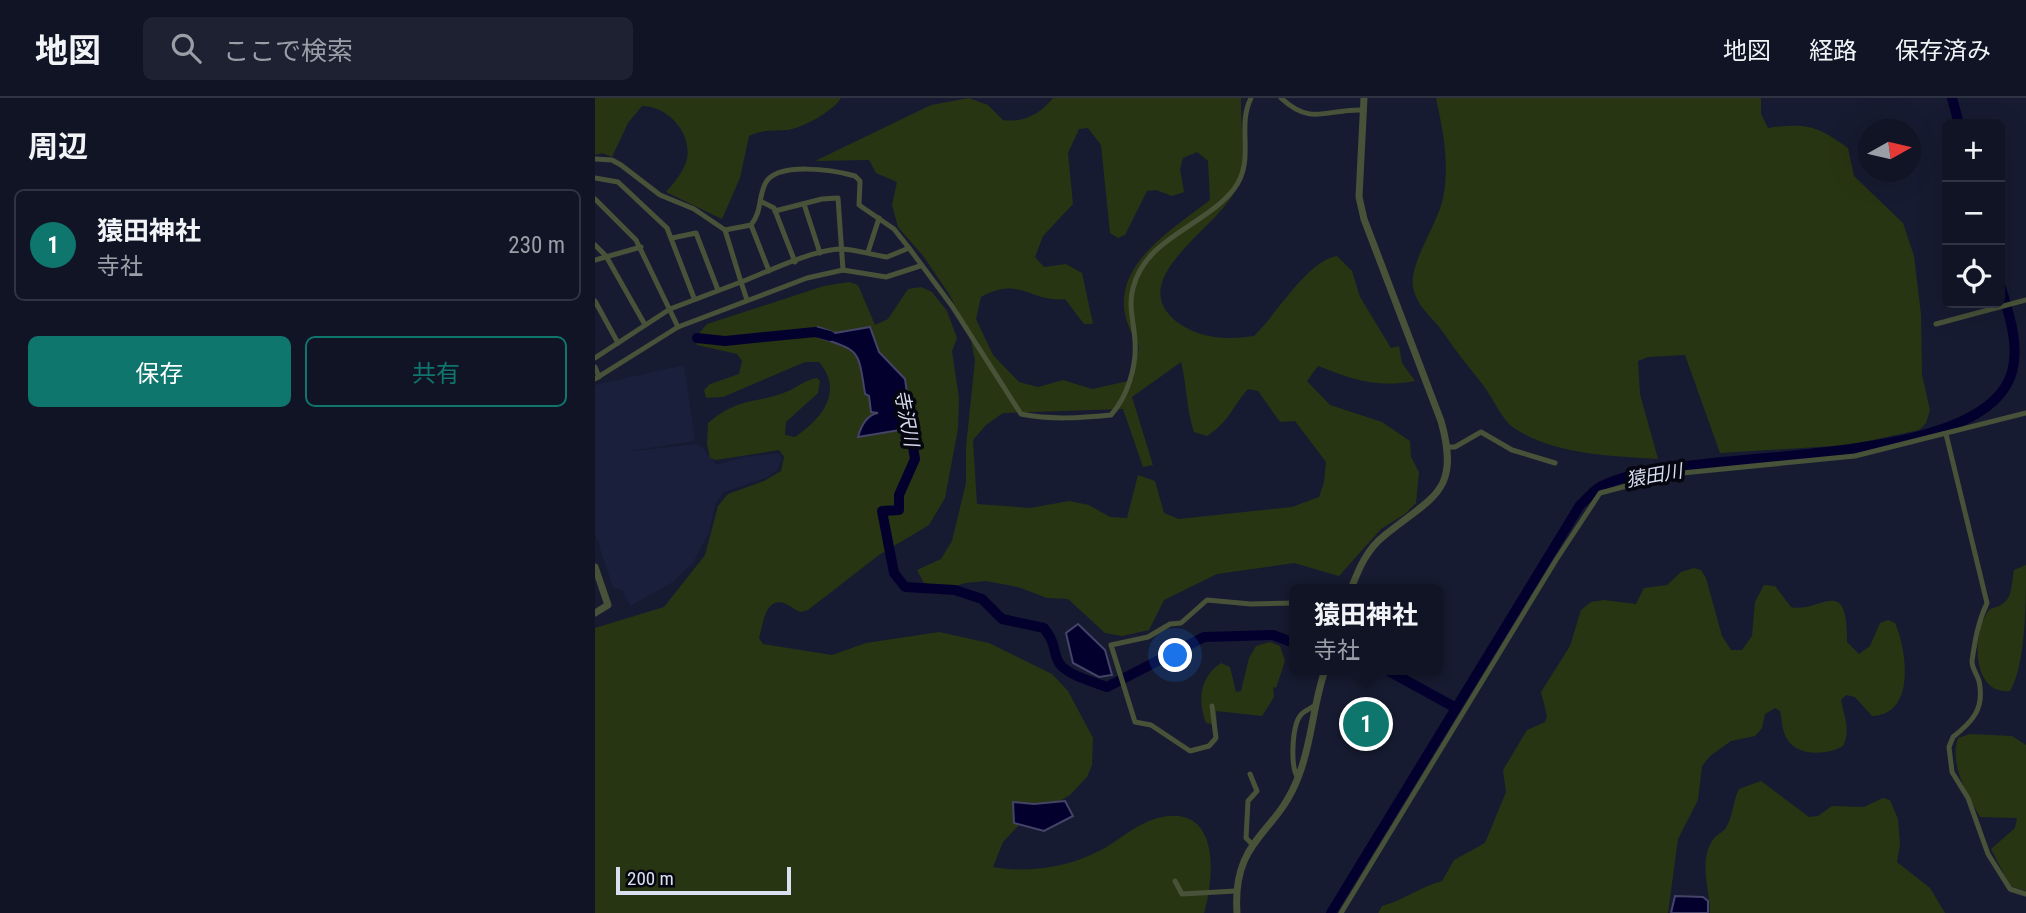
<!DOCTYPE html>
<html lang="ja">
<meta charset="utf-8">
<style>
:root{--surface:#101425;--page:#1e2132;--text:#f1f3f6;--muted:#9c9ea7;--line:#303342;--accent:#0f766e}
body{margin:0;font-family:"Roboto Condensed","Noto Sans JP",sans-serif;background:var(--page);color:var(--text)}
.controls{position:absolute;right:21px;top:21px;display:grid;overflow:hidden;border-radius:10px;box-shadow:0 7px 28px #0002}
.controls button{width:63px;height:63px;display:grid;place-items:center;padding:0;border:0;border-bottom:2px solid var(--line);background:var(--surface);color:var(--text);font:35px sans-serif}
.compass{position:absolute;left:1263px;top:21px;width:63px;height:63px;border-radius:50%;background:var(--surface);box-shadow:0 7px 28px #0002;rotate:82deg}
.scale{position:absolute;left:21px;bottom:18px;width:175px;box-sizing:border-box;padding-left:7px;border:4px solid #dbe0f0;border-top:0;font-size:19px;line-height:24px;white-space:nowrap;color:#dbe0f0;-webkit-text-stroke:5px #050610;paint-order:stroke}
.you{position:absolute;left:581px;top:558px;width:24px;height:24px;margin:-18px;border:5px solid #fff;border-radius:50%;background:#1a73e8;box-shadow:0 0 0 10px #1a73e833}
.badge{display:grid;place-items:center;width:46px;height:46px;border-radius:50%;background:var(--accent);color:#fff;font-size:23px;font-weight:700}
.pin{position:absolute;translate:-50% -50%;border:4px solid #fff;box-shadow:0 2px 7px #0006}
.popup{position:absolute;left:694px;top:486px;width:154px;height:91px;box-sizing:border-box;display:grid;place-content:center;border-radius:10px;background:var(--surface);filter:drop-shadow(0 2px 5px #0005);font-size:23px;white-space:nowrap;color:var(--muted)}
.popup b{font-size:26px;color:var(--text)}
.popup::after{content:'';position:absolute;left:50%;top:100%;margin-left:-14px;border:14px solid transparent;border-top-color:var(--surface)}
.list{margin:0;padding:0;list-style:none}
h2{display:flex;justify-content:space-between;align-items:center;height:91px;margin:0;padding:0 28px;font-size:30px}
h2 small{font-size:23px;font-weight:400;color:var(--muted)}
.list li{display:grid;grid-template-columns:46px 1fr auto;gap:21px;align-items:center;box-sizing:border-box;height:112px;margin:0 14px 14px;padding:0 14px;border:2px solid var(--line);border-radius:10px}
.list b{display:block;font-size:26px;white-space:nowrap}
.list p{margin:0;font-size:23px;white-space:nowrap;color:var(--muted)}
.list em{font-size:23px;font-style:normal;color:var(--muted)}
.actions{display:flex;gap:14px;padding:21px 28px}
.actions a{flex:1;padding:16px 0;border:2px solid var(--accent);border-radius:10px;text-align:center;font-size:24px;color:var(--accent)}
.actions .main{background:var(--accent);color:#fff}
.icon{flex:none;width:38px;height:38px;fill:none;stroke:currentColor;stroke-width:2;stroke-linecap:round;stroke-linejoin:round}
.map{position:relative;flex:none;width:1431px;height:815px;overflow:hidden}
header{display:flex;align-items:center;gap:42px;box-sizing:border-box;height:98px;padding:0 35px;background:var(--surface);border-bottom:2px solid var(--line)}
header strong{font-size:33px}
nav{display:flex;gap:38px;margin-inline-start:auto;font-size:24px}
.search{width:490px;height:63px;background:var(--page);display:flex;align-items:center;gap:18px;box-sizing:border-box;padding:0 24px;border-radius:10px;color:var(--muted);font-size:26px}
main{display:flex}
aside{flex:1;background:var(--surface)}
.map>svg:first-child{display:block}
.built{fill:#1a1f3c}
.green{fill:#283512;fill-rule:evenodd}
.water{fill:#04002e;stroke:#444368;stroke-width:2}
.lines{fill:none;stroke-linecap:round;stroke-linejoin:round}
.river{stroke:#04002e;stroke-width:10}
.minor{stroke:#475238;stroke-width:5}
.tertiary{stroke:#475238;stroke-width:7}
.labels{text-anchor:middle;stroke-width:7;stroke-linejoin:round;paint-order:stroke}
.water-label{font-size:19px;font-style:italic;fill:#d7dcef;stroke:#050610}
</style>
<header>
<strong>地図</strong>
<div class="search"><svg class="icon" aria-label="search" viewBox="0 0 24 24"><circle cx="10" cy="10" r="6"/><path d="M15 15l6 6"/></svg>ここで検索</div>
<nav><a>地図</a><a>経路</a><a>保存済み</a></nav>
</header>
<main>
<aside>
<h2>周辺<small></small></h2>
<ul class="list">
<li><span class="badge">1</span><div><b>猿田神社</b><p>寺社</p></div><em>230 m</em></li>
</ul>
<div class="actions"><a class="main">保存</a><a>共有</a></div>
</aside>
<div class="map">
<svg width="1431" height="815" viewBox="0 0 1431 815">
<rect width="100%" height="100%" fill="#161b31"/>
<polygon class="built" points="89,267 100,343 29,354 104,346 122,367 148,359 184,355 187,361 182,372 173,379 129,394 121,404 114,434 98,465 78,484 35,508 28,493 18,489 0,435 0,287"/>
<g class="green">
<path d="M 0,0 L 246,0 C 237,14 209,29 193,32 C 179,33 167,31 154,38 L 145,80 L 127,121 L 71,94 C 79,85 89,73 92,61 C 97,34 72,8 47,8 L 33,25 L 17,59 L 7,55 L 0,57 Z"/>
<path d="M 374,0 L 393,7 L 408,22 C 429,25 445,16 458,0 L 646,0 C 645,29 653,63 641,91 C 624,130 527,181 582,224 C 605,241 632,242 659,238 C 681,217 712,163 742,158 L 757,173 L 765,199 L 796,250 L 804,248 L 807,265 L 820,283 C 780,290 760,282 723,268 L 712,283 L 735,307 L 787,324 L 815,343 L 816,359 L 824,374 L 821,405 L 810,416 L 786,431 L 744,478 L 699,465 L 622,476 L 569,502 L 554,532 L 527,538 L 510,535 L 473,501 L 452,500 L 423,489 L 391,483 L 370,485 L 347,492 L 332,491 L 322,472 L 346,461 L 357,443 L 371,385 L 371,349 L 380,262 L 375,237 L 354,196 L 329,159 L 303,129 L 297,107 L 302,84 L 281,75 L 274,62 L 220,63 L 336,7 ZM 493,30 L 506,47 L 515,135 L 523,140 L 530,137 L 552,93 L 561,92 L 577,98 L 589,94 L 585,71 L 588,60 L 602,54 L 613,63 L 615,102 C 567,139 498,179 544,248 L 538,282 L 497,291 L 468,282 L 443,289 L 424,284 L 398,257 L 381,221 L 386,199 C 425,177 435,205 470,201 L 489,226 L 498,226 L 487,175 L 471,166 L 449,169 L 440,159 L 448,138 L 478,106 L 473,55 L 484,31 ZM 586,264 C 592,288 591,310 599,334 L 612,338 C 634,324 637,309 653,291 L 663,293 L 685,324 L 700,323 L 731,364 L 729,384 L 724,399 L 697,409 L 584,421 L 569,415 L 560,383 L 543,377 L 532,420 L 515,419 L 494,407 L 474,403 L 435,410 L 382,406 L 378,342 L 391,327 L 408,315 L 528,311 L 548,369 L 558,367 L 537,299 Z"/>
<path d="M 841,0 L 1166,0 L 1166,16 L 1173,30 C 1212,25 1221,27 1253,50 L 1259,78 L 1308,125 L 1319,158 L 1326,216 L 1327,277 L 1335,312 L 1331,325 L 1324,332 L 1254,347 L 1125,355 L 1090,257 L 1053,259 L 1043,263 L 1045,296 L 1063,361 C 1017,358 959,357 919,330 C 907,322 898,300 888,287 C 875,270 862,255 850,237 C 839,220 822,210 818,189 C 814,165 843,126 848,100 C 855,66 848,33 841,0 Z"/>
<path d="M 254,184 L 263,187 L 280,227 L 293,221 L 313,191 L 326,189 L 337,194 L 352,213 L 362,240 L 357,253 L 364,300 L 363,331 L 350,400 L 334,427 L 284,457 L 213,512 L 205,514 C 200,512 194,507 189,505 C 170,499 168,527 164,540 L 168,546 L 237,557 L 271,545 L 344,534 L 394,545 L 457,576 L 473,593 L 498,640 L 497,667 L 492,679 L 475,697 L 424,727 L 408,744 L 398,769 C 432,775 470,770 502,754 C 523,744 540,726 563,720 C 625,704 620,778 609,815 L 0,815 L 0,530 L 69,509 L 110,457 L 123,408 L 133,396 L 169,383 L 186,373 L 189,359 L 184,352 L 121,362 L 115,360 L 112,346 L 113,325 C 146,298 157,307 191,294 C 202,290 209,282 222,280 L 225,283 L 223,295 L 191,324 L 190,337 L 200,339 C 225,322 250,294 224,264 L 210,264 L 128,299 L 111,300 L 109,292 L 115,286 L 144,276 L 147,263 L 142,256 L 102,247 L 100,240 L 112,226 L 229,188 Z"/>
<path d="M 1431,467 C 1431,503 1431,567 1415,593 C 1375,597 1377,530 1395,511 C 1419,505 1415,493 1419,472 Z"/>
<path d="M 1099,470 L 1106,472 L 1111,480 L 1127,538 L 1136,552 L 1147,552 L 1157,538 L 1160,504 L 1169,487 L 1180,488 L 1196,509 C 1225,516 1253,474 1252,544 L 1264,556 L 1275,548 L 1285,525 L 1293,522 L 1300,525 C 1312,552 1321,617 1277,618 L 1260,599 L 1251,597 L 1246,602 C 1249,618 1256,632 1248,648 C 1232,657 1203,659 1192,641 C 1187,633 1187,622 1185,613 L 1180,610 L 1170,616 L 1167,630 L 1160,638 L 1136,643 L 1115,658 L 1107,668 L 1103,702 L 1083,741 L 1073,815 L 783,815 L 787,808 C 809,802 825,789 847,783 L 859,762 L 890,745 L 911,694 L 908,672 L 932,632 L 950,624 L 952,618 L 946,594 L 975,548 L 986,512 L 996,504 L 1009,502 L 1041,506 L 1049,490 L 1072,487 L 1086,474 Z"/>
<path d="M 675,544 L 685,548 L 690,563 L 681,590 L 678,589 L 679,599 L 667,618 L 621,613 L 622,627 L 611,625 C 602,602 605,579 626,565 L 635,569 L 641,594 L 646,593 L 654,560 L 661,548 Z"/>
<path d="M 1375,636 L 1417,638 L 1431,647 L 1431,793 L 1415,788 L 1396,751 L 1420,730 L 1422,720 L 1385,719 C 1372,696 1354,666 1363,640 Z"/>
<path d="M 1166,683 L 1214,719 L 1223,718 L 1237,708 L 1269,709 L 1288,700 L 1295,702 L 1303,721 L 1305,746 L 1302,764 L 1335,790 L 1350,815 L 1115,815 C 1115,791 1102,761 1120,739 C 1124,735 1129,734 1132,728 C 1138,717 1138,703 1144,691 Z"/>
</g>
<g class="water">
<path d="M 223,229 L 240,235 L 275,229 L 284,254 L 310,281 L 317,330 L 263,339 C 266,328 271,317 283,315 L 276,314 L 274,298 L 270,296 C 263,249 265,254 221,238 Z"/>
<polygon points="483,526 510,552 517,577 504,579 478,565 471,535"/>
<polygon points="470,703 478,718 449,733 419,725 418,704 439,706"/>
<polygon points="1080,798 1108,799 1113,803 1113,815 1076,815"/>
</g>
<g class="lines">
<g class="river">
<polyline points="1357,0 1364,26"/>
<polyline points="102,240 130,243 220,234 235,238"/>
<path d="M 313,319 L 320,361 L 304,397 L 304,412 L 287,413 L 299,475 L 310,489 L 360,492 L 387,501 L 407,521 L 449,530 C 460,545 457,546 462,561 C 468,577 497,583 512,589 L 609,539 L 678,537 L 699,545"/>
<polyline points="792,572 861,610"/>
<path d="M 736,815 L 985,407 C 993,400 999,391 1009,387 C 1093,346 1387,377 1417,274 C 1425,245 1413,214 1405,186"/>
</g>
<g class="minor">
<path d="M 686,0 C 717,29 732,10 769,12"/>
<path d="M 0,61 L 17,62 L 26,67 L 65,97 L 99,111 L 130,132 L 156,127 C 167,113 163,101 170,86 C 181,63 239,72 260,78 L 265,83 L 264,107 L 299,131 L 314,150 L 357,208 L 426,316 C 456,322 485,320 516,317 C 532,299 542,269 540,243 C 539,225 533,208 538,190 C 551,139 609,129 639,91 C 661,62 641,30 656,0"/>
<polyline points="0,80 23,84 72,130 99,200"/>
<polyline points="0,101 41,142 83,229"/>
<polyline points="167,104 179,110 200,164"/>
<polyline points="209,106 225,155"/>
<polyline points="180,113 227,101 243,100 248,172"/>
<polyline points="156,127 174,173"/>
<path d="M 130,132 L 146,184 C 174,173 215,153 244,151 C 261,151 276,157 292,159 L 314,150"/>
<polyline points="77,140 101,135 123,192"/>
<polyline points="0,147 11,158 49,225"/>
<polyline points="273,154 284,120"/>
<polyline points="0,162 46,149"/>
<polyline points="0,203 23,245"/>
<polyline points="1341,226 1431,202"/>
<polyline points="0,260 75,211 146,184 152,202"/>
<polyline points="0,269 4,279"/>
<polyline points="0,281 83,229 212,180 248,172 291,179 325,168"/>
<path d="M 1351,336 L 1392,505 C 1383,524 1380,542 1377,563 C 1377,571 1382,576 1384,583 C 1390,611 1377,624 1358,639 L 1354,649 L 1357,674 L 1373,700 L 1393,756 L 1415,791 L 1431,796"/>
<polyline points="854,349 860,349 886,334 917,352 960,365"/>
<polyline points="617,608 621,640 614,648 595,653 556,627 540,624 516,547 553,539 575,526 586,525 612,502 656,506 699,505"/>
<polyline points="655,676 662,693 653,703 651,740 657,746"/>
<path d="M 703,680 C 695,669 697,629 705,618 C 708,613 715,611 719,608"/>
<polyline points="580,783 587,796 640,793"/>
<polyline points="746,815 961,462 1005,395 1077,376 1260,358 1431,315"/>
</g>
<g class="tertiary">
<polyline points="0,469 13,507 0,515"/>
<path d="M 756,491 C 764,470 772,451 790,437 C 838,398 866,394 846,323 L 769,121 L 764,99 L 769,0"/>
<path d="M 642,815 C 637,739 682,738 704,677 C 717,644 718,606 730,572"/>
</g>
</g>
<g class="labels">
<g class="water-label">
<text transform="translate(312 320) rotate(79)" y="7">寺沢川</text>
<text transform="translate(1059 377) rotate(-10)" y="7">猿田川</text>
</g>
</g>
</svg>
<div class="controls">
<button>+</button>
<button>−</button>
<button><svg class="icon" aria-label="locate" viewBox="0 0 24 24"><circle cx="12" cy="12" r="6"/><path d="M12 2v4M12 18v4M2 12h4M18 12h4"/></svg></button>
</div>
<svg class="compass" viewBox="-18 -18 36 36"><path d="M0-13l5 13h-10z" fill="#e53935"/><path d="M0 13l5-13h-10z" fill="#9c9ea7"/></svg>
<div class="scale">200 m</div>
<div class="you"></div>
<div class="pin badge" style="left:771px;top:626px">1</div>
<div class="popup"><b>猿田神社</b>寺社</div>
</div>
</main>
